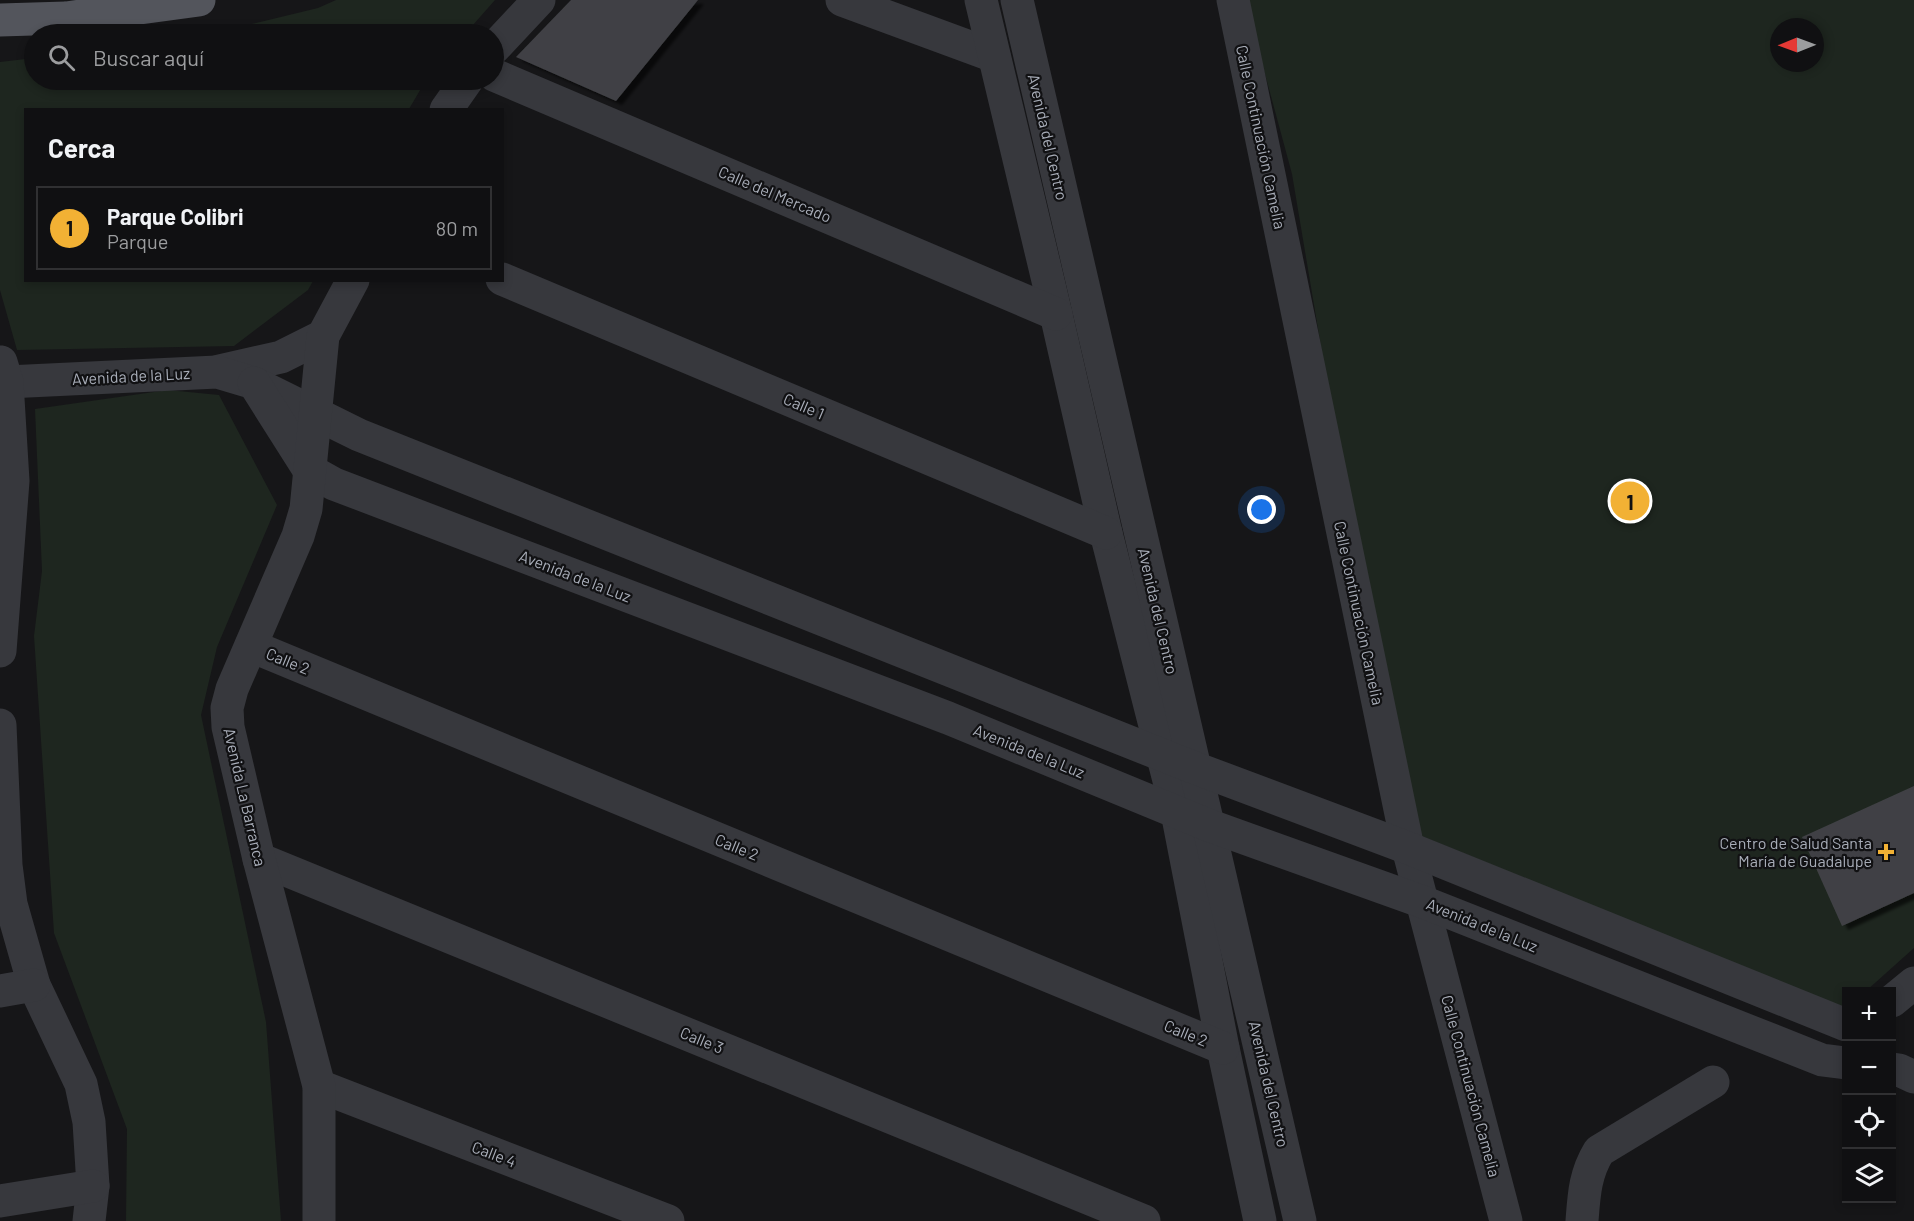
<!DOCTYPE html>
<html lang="es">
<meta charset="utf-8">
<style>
:root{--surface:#101012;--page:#19191b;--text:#f1f3f6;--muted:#9c9d9f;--line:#303032;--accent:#f2b134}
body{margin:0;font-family:Barlow,sans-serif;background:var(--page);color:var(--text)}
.controls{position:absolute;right:18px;bottom:18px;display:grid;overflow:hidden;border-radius:0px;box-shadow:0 3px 9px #0003}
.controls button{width:54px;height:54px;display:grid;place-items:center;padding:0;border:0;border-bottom:2px solid var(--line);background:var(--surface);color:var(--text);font:30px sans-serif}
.compass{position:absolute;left:1770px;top:18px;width:54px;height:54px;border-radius:50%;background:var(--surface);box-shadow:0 3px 9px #0003;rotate:269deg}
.you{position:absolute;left:1262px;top:510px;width:21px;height:21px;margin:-15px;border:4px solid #fff;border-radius:50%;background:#1a73e8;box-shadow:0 0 0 9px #1a73e833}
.badge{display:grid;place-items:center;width:39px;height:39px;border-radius:50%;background:var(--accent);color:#111;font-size:20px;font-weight:700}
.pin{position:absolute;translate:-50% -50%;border:3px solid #fff;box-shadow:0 2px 6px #0006}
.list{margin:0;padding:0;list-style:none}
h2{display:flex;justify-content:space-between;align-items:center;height:78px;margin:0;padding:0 24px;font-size:26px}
h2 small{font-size:20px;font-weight:400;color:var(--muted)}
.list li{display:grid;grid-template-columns:39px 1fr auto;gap:18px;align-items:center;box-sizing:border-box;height:84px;margin:0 12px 12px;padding:0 12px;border:2px solid var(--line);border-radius:0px}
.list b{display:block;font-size:22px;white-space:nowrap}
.list p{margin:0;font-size:20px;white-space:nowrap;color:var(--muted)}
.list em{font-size:20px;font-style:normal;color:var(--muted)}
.icon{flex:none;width:33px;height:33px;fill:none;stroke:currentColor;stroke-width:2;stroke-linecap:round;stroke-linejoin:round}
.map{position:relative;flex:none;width:1914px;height:1221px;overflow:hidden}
.search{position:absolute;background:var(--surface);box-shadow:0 3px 9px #0003;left:24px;top:24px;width:480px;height:66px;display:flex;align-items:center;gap:15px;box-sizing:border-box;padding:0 21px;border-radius:33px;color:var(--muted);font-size:22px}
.panel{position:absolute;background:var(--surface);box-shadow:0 3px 9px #0003;left:24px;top:108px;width:480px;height:174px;border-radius:0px}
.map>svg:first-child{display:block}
.green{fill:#1e261f;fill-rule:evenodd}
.building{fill:#404145;filter:url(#shadow)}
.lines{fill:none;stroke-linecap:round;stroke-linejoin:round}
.minor{stroke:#37383d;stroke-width:33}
.major{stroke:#53555c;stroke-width:33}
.poi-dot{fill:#f2b134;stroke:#111113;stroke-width:2}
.labels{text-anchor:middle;stroke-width:4.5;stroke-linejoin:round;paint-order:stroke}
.street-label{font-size:16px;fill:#a8adb8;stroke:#111113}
.poi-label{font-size:16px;fill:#a8adb8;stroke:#111113;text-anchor:end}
</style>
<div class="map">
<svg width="1914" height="1221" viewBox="0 0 1914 1221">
<defs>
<filter id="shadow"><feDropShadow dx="6" dy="4" stdDeviation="1.5" flood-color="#0009"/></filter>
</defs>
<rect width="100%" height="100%" fill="#161618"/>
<g class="green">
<polygon points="336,0 495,0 465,34 210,34 318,8"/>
<path d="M 1245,0 L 1914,0 L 1914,948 L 1866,991 L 1846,992 L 1846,1010 L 1402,828 L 1292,174 ZM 1779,27 L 1815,27 L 1815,63 L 1779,63 Z"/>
<polygon points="34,58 34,80 426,80 409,109 26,110 26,280 313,281 308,290 234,346 17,350 0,290 0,62"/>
<polygon points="168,390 219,395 277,505 217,647 201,715 266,1022 281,1221 126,1221 127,1129 54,933 34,636 42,571 35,409"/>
</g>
<g class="building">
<polygon points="571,0 698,0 616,101 516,57"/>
<polygon points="1914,786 1914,893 1842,926 1802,837"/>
</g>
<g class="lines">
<g class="minor">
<polyline points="842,0 994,56"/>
<polyline points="981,0 1056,314 1106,533 1177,812 1223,1048 1260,1221"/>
<polyline points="1017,0 1300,1221"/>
<polyline points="1233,0 1408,848 1506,1221"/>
<polyline points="494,48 539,0"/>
<polyline points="494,75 1056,314"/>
<polyline points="446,110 467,80"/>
<polyline points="502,279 1106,533"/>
<polyline points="219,371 281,357 323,336"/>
<polyline points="7,382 217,372 254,383 359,435 1195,768 1408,848 1846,1025"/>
<polyline points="254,383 309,470 334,484 948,718 1208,825 1423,902 1822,1060 1846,1063"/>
<polyline points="251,646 1223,1048"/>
<polyline points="0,651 13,481 7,382 1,362"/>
<polyline points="0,725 6,865 11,904 34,985 81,1084 89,1122 93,1186 89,1221"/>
<polyline points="259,859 1144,1221"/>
<polyline points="0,991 34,985"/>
<polyline points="1892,1001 1914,983"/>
<polyline points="1892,1069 1899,1070 1914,1077"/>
<polyline points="319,1086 668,1221"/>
<polyline points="0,1201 93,1186"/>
<polyline points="319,1221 319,1086 259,859 228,727 227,708 232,689 298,536 306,509 323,336 353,280"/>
<path d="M 1582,1221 C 1584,1194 1585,1174 1599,1151 L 1713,1082"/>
</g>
<polyline class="major" points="0,20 66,18 199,0"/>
</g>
<path class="poi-dot" d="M1883 843h6v6h6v6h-6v6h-6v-6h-6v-6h6z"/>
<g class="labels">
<g class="street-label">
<text transform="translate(1048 137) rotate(77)" y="6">Avenida del Centro</text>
<text transform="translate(1261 137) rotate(78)" y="6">Calle Continuación Camelia</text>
<text transform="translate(775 194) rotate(23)" y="6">Calle del Mercado</text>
<text transform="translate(131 376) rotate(-3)" y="6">Avenida de la Luz</text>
<text transform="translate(804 406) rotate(23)" y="6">Calle 1</text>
<text transform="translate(575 576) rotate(21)" y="6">Avenida de la Luz</text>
<text transform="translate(1158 611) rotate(77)" y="6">Avenida del Centro</text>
<text transform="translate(1359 613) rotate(78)" y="6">Calle Continuación Camelia</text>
<text transform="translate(288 661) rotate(22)" y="6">Calle 2</text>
<text transform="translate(1029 751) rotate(22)" y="6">Avenida de la Luz</text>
<text transform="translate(245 797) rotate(77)" y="6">Avenida La Barranca</text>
<text transform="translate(737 847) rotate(22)" y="6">Calle 2</text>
<text transform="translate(1482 925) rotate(22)" y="6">Avenida de la Luz</text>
<text transform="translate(1186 1033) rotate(22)" y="6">Calle 2</text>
<text transform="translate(702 1040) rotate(22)" y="6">Calle 3</text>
<text transform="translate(1269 1084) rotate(77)" y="6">Avenida del Centro</text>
<text transform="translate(1471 1086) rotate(75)" y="6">Calle Continuación Camelia</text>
<text transform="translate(494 1154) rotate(21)" y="6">Calle 4</text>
</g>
<g class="poi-label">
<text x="1872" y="849">Centro de Salud Santa<tspan x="1872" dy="18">María de Guadalupe</tspan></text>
</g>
</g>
</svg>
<div class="controls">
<button>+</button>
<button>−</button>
<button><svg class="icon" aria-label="locate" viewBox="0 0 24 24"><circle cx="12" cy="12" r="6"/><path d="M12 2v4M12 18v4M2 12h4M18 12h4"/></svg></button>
<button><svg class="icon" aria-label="layers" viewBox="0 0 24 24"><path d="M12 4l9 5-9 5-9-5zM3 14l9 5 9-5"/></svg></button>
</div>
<svg class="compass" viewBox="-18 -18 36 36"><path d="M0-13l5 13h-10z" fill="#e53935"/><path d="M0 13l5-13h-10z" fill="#9c9d9f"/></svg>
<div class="you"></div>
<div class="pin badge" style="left:1630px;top:501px">1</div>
<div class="search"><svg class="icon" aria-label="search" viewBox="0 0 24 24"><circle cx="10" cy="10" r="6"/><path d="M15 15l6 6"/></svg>Buscar aquí</div>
<section class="panel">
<h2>Cerca<small></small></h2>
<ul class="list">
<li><span class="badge">1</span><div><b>Parque Colibri</b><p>Parque</p></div><em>80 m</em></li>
</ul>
</section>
</div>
